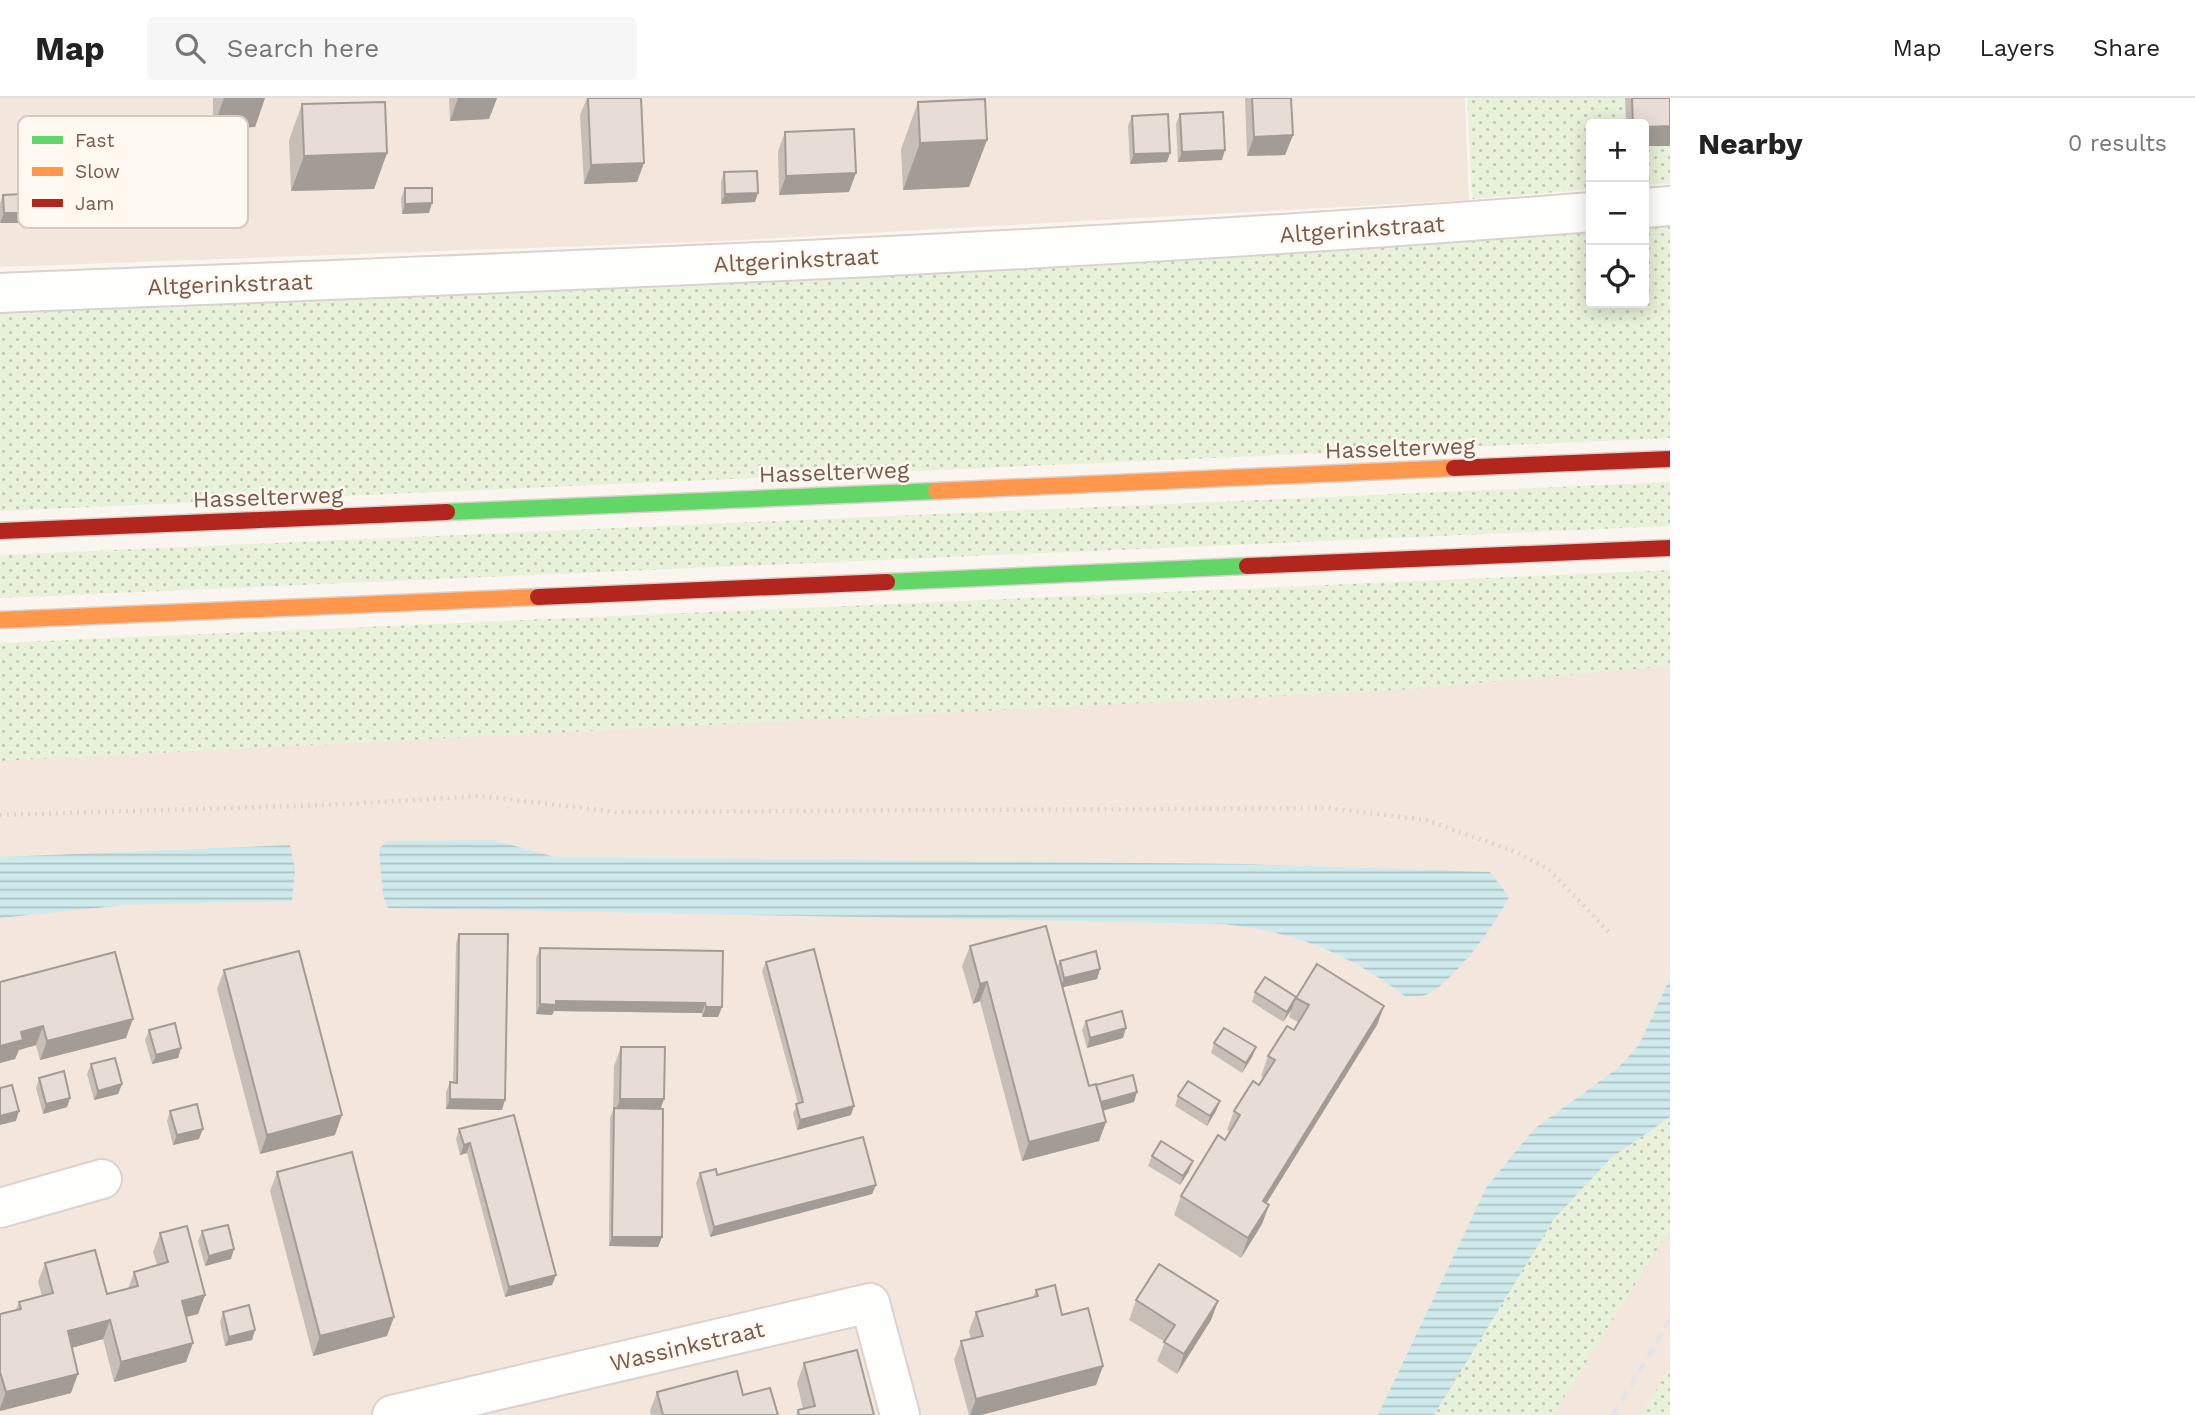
<!DOCTYPE html>
<meta charset="utf-8">
<style>
:root{--surface:#fff;--page:#f6f6f6;--text:#222;--muted:#767676;--line:#e0e0e0}
body{margin:0;font-family:"Work Sans",sans-serif;background:var(--page);color:var(--text)}
.controls{position:absolute;right:21px;top:21px;display:grid;overflow:hidden;border-radius:7px;box-shadow:0 4px 18px #0003}
.controls button{width:63px;height:63px;display:grid;place-items:center;padding:0;border:0;border-bottom:2px solid var(--line);background:var(--surface);color:var(--text);font:35px sans-serif}
.list{margin:0;padding:0;list-style:none}
h2{display:flex;justify-content:space-between;align-items:center;height:91px;margin:0;padding:0 28px;font-size:30px}
h2 small{font-size:23px;font-weight:400;color:var(--muted)}
.icon{flex:none;width:38px;height:38px;fill:none;stroke:currentColor;stroke-width:2;stroke-linecap:round;stroke-linejoin:round}
.map{position:relative;flex:none;width:1670px;height:1317px;overflow:hidden}
header{display:flex;align-items:center;gap:42px;box-sizing:border-box;height:98px;padding:0 35px;background:var(--surface);border-bottom:2px solid var(--line)}
header strong{font-size:33px}
nav{display:flex;gap:38px;margin-inline-start:auto;font-size:24px}
.search{width:490px;height:63px;background:var(--page);display:flex;align-items:center;gap:18px;box-sizing:border-box;padding:0 24px;border-radius:7px;color:var(--muted);font-size:26px}
main{display:flex}
aside{flex:1;background:var(--surface)}
.map>svg:first-child{display:block}
.residential{fill:#f3e7dd}
.grass{fill:url(#grass-dots)}
.water{fill:url(#water-rules)}
.lines{fill:none;stroke-linecap:round;stroke-linejoin:round}
.street-casing{stroke:#dad2cd;stroke-width:42}
.fast-casing{stroke:#dbd0cb;stroke-width:19}
.slow-casing{stroke:#dbd0cb;stroke-width:19}
.jam-casing{stroke:#dbd0cb;stroke-width:19}
.path{stroke:#ddd4cf;stroke-width:4.5;stroke-dasharray:2 5;stroke-linecap:butt}
.street{stroke:#fefefd;stroke-width:38}
.fast{stroke:#63d668;stroke-width:16}
.slow{stroke:#ff974d;stroke-width:16}
.jam{stroke:#b3261e;stroke-width:16}
.rail{stroke:#e6e3e6;stroke-width:5;stroke-dasharray:10 7;stroke-linecap:butt}
.wall{fill:#c7beb8}
.shaded-wall{fill:#a29b96}
.building{fill:#e7ddd6;stroke:#a29b96;stroke-width:2}
.labels{text-anchor:middle;stroke-width:5;stroke-linejoin:round;paint-order:stroke}
.street-label{font-size:23px;fill:#7b5a4b;stroke:#fff9f2}
.key{fill:#fff9f2;stroke:#d7c9c0;stroke-width:2}
.key-label{font-size:19px;fill:#7b5a4b}
</style>
<header>
<strong>Map</strong>
<div class="search"><svg class="icon" aria-label="search" viewBox="0 0 24 24"><circle cx="10" cy="10" r="6"/><path d="M15 15l6 6"/></svg>Search here</div>
<nav><a>Map</a><a>Layers</a><a>Share</a></nav>
</header>
<main>
<div class="map">
<svg width="1670" height="1317" viewBox="0 0 1670 1317">
<defs>
<pattern id="grass-dots" width="8" height="8" patternUnits="userSpaceOnUse" patternTransform="scale(1.75)"><rect width="8" height="8" fill="#e8f1d9"/><path d="M2 2h.1M6 6h.1" fill="none" stroke="#c1c6b2" stroke-width="1.8" stroke-linecap="round"/></pattern>
<pattern id="water-rules" width="6" height="5" patternUnits="userSpaceOnUse" patternTransform="scale(1.75)"><rect width="6" height="5" fill="#cfeaec"/><path d="M0 2.5h6" fill="none" stroke="#adc1c1"/></pattern>
</defs>
<rect width="100%" height="100%" fill="#faf5ef"/>
<g class="residential">
<polygon points="0,0 1465,0 1469,102 721,143 0,169"/>
<polygon points="1670,540 1670,1317 0,1317 0,617"/>
</g>
<g class="grass">
<polygon points="1467,0 1670,0 1670,85 1644,87 1644,26 1591,26 1591,91 1472,101"/>
<polygon points="1670,124 1670,340 0,413 0,213 1284,155 1591,130 1591,205 1644,205 1644,126"/>
<polygon points="1670,384 1670,428 0,500 0,457"/>
<polygon points="1670,472 1670,568 1398,592 0,663 0,545"/>
<polygon points="1670,1019 1670,1131 1553,1317 1434,1317 1554,1121 1611,1060"/>
<polygon points="1670,1269 1670,1317 1641,1317"/>
</g>
<g class="water">
<path d="M 493,742 L 555,759 L 1244,766 L 1490,774 L 1509,799 C 1498,823 1453,885 1428,896 C 1423,899 1413,898 1406,899 C 1350,856 1293,833 1223,826 L 388,810 L 383,798 L 379,751 L 387,743 Z"/>
<polygon points="290,747 295,771 292,803 125,807 0,820 0,759"/>
<polygon points="1670,880 1670,1019 1611,1060 1554,1121 1434,1317 1378,1317 1486,1090 1534,1031 1618,970 1639,947"/>
</g>
<g class="lines">
<g class="street-casing">
<g id="street">
<polyline points="1644,110 1670,108"/>
<path d="M 0,195 C 531,174 1062,156 1591,114"/>
<polyline points="0,1110 102,1081"/>
<polyline points="392,1317 870,1205 900,1317"/>
</g>
</g>
<g class="fast-casing">
<g id="fast">
<polyline points="447,414 936,393"/>
<polyline points="887,484 1247,468"/>
</g>
</g>
<g class="slow-casing">
<g id="slow">
<polyline points="936,393 1454,370"/>
<polyline points="0,522 538,499"/>
</g>
</g>
<g class="jam-casing">
<g id="jam">
<polyline points="1454,370 1670,361"/>
<polyline points="0,433 447,414"/>
<polyline points="1247,468 1670,450"/>
<polyline points="538,499 887,484"/>
</g>
</g>
<polyline class="path" points="0,717 329,707 481,698 617,714 1328,710 1426,722 1516,754 1548,771 1609,834"/>
<use href="#street" class="street"/>
<use href="#fast" class="fast"/>
<use href="#slow" class="slow"/>
<use href="#jam" class="jam"/>
<polyline class="rail" points="1613,1317 1670,1222"/>
</g>
<g class="wall">
<polygon points="213,0 265,0 255,29 213,31"/>
<polygon points="449,0 497,0 489,21 450,23"/>
<polygon points="587,0 641,0 637,84 584,86 580,17"/>
<polygon points="1245,0 1291,0 1293,37 1285,57 1247,58"/>
<polygon points="1625,0 1670,0 1670,48 1644,48 1644,26 1626,26"/>
<polygon points="918,4 987,42 969,89 903,92 901,51"/>
<polygon points="302,6 387,55 374,91 291,93 289,42"/>
<polygon points="1180,16 1222,62 1178,64 1176,26"/>
<polygon points="1132,18 1167,64 1130,66 1128,28"/>
<polygon points="785,34 849,94 779,97 778,53"/>
<polygon points="107,36 149,110 142,130 104,131 100,55"/>
<polygon points="724,74 755,104 721,106 721,84"/>
<polygon points="405,90 429,115 402,116 401,100"/>
<polygon points="170,93 221,116 218,126 168,128 167,103"/>
<polygon points="3,97 23,115 19,125 0,125 0,105"/>
<polygon points="459,836 502,1012 446,1011 446,994 450,984 453,984 456,845"/>
<polygon points="970,848 1057,869 1060,863 1100,871 1097,881 1063,889 1089,988 1096,988 1134,1004 1103,1012 1106,1024 1099,1043 1022,1063 980,903 973,906 962,868"/>
<polygon points="540,850 722,909 718,919 702,919 702,915 554,913 552,917 536,916 536,860"/>
<polygon points="766,864 851,1017 797,1032 793,1015 798,1005 762,873"/>
<polygon points="224,872 335,1037 260,1056 217,891"/>
<polygon points="0,884 126,940 40,962 36,947 19,952 15,961 0,965"/>
<polygon points="1255,894 1384,908 1377,927 1266,1105 1269,1107 1262,1126 1241,1160 1174,1117 1181,1098 1225,1042 1230,1034 1227,1032 1234,1013 1259,987 1264,979 1261,978 1268,958 1294,932 1298,924 1289,919 1292,911 1283,924 1252,904"/>
<polygon points="1086,923 1123,940 1087,950 1082,932"/>
<polygon points="149,932 181,950 178,960 152,966 145,942"/>
<polygon points="1214,945 1256,949 1252,959 1242,975 1211,955"/>
<polygon points="621,949 661,1011 662,1139 658,1149 609,1148 610,1020 613,1012 614,968"/>
<polygon points="91,966 122,986 118,996 94,1002 87,976"/>
<polygon points="39,980 70,1000 67,1009 43,1016 36,990"/>
<polygon points="1178,998 1220,1003 1216,1013 1207,1028 1175,1008"/>
<polygon points="170,1013 199,1041 173,1047 167,1023"/>
<polygon points="514,1017 552,1187 505,1199 467,1055 460,1057 456,1041 459,1031"/>
<polygon points="1152,1058 1189,1073 1180,1087 1148,1068"/>
<polygon points="277,1074 387,1238 313,1258 270,1093"/>
<polygon points="700,1075 717,1077 876,1087 872,1096 710,1139 696,1085"/>
<polygon points="202,1133 231,1161 205,1168 198,1143"/>
<polygon points="160,1135 205,1197 198,1216 186,1219 193,1245 186,1264 114,1284 103,1241 81,1247 72,1250 71,1295 0,1313 0,1216 16,1212 19,1204 42,1198 38,1184 45,1165 107,1196 128,1191 134,1174 157,1167 153,1154"/>
<polygon points="1036,1192 1062,1217 1103,1268 1096,1287 981,1317 969,1317 954,1262 961,1243 971,1241 969,1233 976,1214 1033,1199"/>
<polygon points="1136,1202 1218,1203 1211,1222 1177,1276 1157,1263 1165,1244 1129,1222"/>
<polygon points="223,1214 255,1232 252,1242 225,1248 220,1224"/>
<polygon points="804,1265 874,1317 796,1317 798,1312 803,1311 797,1285"/>
<polygon points="657,1294 743,1297 778,1317 651,1317 650,1313"/>
</g>
<g class="shaded-wall">
<polygon points="224,0 265,0 255,29 213,31"/>
<polygon points="458,0 497,0 489,21 450,23"/>
<polygon points="1670,28 1670,48 1644,48 1644,29"/>
<polygon points="1293,37 1285,57 1247,58 1254,39"/>
<polygon points="987,42 969,89 903,92 920,45"/>
<polygon points="1225,52 1222,62 1178,64 1182,54"/>
<polygon points="387,55 374,91 291,93 304,58"/>
<polygon points="1170,55 1167,64 1130,66 1134,56"/>
<polygon points="644,65 637,84 584,86 591,67"/>
<polygon points="856,75 849,94 779,97 786,78"/>
<polygon points="758,95 755,104 721,106 725,96"/>
<polygon points="432,105 429,115 402,116 405,106"/>
<polygon points="149,110 142,130 104,131 111,111"/>
<polygon points="4,115 23,115 19,125 0,125"/>
<polygon points="221,116 218,126 168,128 171,118"/>
<polygon points="1100,871 1097,881 1060,890 1064,880"/>
<polygon points="987,884 980,903 973,906 980,886"/>
<polygon points="1295,901 1292,911 1283,924 1287,914"/>
<polygon points="556,903 705,905 702,915 554,913 552,917 536,916 540,906"/>
<polygon points="1384,908 1377,927 1256,1122 1263,1103"/>
<polygon points="706,909 722,909 718,919 702,919"/>
<polygon points="133,921 126,940 40,962 47,943"/>
<polygon points="43,928 36,947 19,952 15,961 0,965 0,948 21,934"/>
<polygon points="1126,930 1123,940 1087,950 1090,940"/>
<polygon points="1256,949 1252,959 1242,975 1246,965"/>
<polygon points="181,950 178,960 152,966 156,957"/>
<polygon points="122,986 118,996 94,1002 98,993"/>
<polygon points="1137,994 1134,1004 1098,1014 1101,1004"/>
<polygon points="70,1000 67,1009 43,1016 46,1006"/>
<polygon points="450,1001 505,1002 502,1012 446,1011"/>
<polygon points="620,1001 664,1001 657,1021 613,1020"/>
<polygon points="1220,1003 1216,1013 1207,1028 1210,1018"/>
<polygon points="854,1008 851,1017 797,1032 800,1022"/>
<polygon points="19,1013 16,1023 0,1027 0,1018"/>
<polygon points="342,1017 335,1037 260,1056 267,1037"/>
<polygon points="1106,1024 1099,1043 1022,1063 1029,1044"/>
<polygon points="203,1031 199,1041 173,1047 177,1037"/>
<polygon points="470,1045 467,1055 460,1057 464,1047"/>
<polygon points="1193,1063 1189,1073 1180,1087 1183,1078"/>
<polygon points="876,1087 872,1096 710,1139 714,1129"/>
<polygon points="1269,1107 1262,1126 1241,1160 1248,1140"/>
<polygon points="612,1139 662,1139 658,1149 609,1148"/>
<polygon points="234,1151 231,1161 205,1168 209,1158"/>
<polygon points="556,1177 552,1187 505,1199 509,1189"/>
<polygon points="205,1197 198,1216 175,1222 182,1203"/>
<polygon points="1218,1203 1211,1222 1177,1276 1184,1256"/>
<polygon points="394,1219 387,1238 313,1258 320,1238"/>
<polygon points="110,1222 103,1241 61,1253 68,1233"/>
<polygon points="255,1232 252,1242 225,1248 229,1239"/>
<polygon points="193,1245 186,1264 114,1284 121,1264"/>
<polygon points="1103,1268 1096,1287 981,1317 970,1317 976,1301"/>
<polygon points="78,1276 71,1295 0,1313 0,1310 6,1294"/>
</g>
<g class="building">
<polygon points="588,0 641,0 644,65 591,67"/>
<polygon points="1252,0 1291,0 1293,37 1254,39"/>
<polygon points="1632,0 1670,0 1670,28 1644,29 1644,26 1633,26"/>
<polygon points="985,1 987,42 920,45 918,4"/>
<polygon points="385,4 387,55 304,58 302,6"/>
<polygon points="1223,14 1225,52 1182,54 1180,16"/>
<polygon points="1168,16 1170,55 1134,56 1132,18"/>
<polygon points="854,31 856,75 786,78 785,34"/>
<polygon points="757,73 758,95 725,96 724,74"/>
<polygon points="405,90 432,90 432,105 405,106"/>
<polygon points="22,96 23,115 4,115 3,97"/>
<polygon points="1046,828 1089,988 1096,986 1106,1024 1029,1044 987,884 980,886 970,848"/>
<polygon points="459,836 508,836 505,1002 450,1001 450,984 457,985"/>
<polygon points="540,850 723,853 722,909 706,909 705,905 556,903 556,907 540,906"/>
<polygon points="814,851 854,1008 800,1022 796,1006 803,1004 766,864"/>
<polygon points="299,853 342,1017 267,1037 224,872"/>
<polygon points="1096,853 1100,871 1064,880 1060,863"/>
<polygon points="115,854 133,921 47,943 43,928 21,934 23,942 0,948 0,884"/>
<polygon points="1317,866 1384,908 1263,1103 1269,1107 1248,1140 1181,1098 1218,1037 1225,1042 1240,1017 1234,1013 1253,983 1259,987 1275,962 1268,958 1287,928 1294,932 1309,907 1296,900"/>
<polygon points="1265,879 1296,899 1287,914 1255,894"/>
<polygon points="1122,913 1126,930 1090,940 1086,923"/>
<polygon points="175,925 181,950 156,957 149,932"/>
<polygon points="1224,930 1256,949 1246,965 1214,945"/>
<polygon points="621,949 665,949 664,1001 620,1001"/>
<polygon points="115,960 122,986 98,993 91,966"/>
<polygon points="64,973 70,1000 46,1006 39,980"/>
<polygon points="1133,977 1137,994 1101,1004 1096,987"/>
<polygon points="1188,983 1220,1003 1210,1018 1178,998"/>
<polygon points="12,987 19,1013 0,1018 0,990"/>
<polygon points="197,1006 203,1031 177,1037 170,1013"/>
<polygon points="614,1010 663,1011 662,1139 612,1139"/>
<polygon points="514,1017 556,1177 509,1189 470,1045 464,1047 459,1031"/>
<polygon points="863,1039 876,1087 714,1129 700,1075 716,1071 717,1077"/>
<polygon points="1161,1043 1193,1063 1183,1078 1152,1058"/>
<polygon points="352,1054 394,1219 320,1238 277,1074"/>
<polygon points="228,1127 234,1151 209,1158 202,1133"/>
<polygon points="187,1128 205,1197 182,1203 193,1245 121,1264 110,1222 88,1228 68,1233 78,1276 6,1294 0,1274 0,1216 21,1211 19,1204 53,1195 45,1165 95,1152 107,1196 138,1188 134,1174 168,1164 160,1135"/>
<polygon points="1159,1166 1218,1203 1184,1256 1164,1244 1175,1227 1136,1202"/>
<polygon points="1055,1187 1062,1217 1088,1210 1103,1268 976,1301 961,1243 983,1238 976,1214 1038,1198 1036,1192"/>
<polygon points="249,1207 255,1232 229,1239 223,1214"/>
<polygon points="857,1252 874,1317 799,1317 798,1312 815,1308 804,1265"/>
<polygon points="737,1273 743,1297 770,1290 778,1317 663,1317 657,1294"/>
</g>
<g class="labels">
<g class="street-label">
<text transform="translate(1362 131) rotate(-4)" y="8">Altgerinkstraat</text>
<text transform="translate(796 162) rotate(-3)" y="8">Altgerinkstraat</text>
<text transform="translate(230 186) rotate(-2)" y="8">Altgerinkstraat</text>
<text transform="translate(1400 350) rotate(-2)" y="8">Hasselterweg</text>
<text transform="translate(834 374) rotate(-2)" y="8">Hasselterweg</text>
<text transform="translate(268 399) rotate(-2)" y="8">Hasselterweg</text>
<text transform="translate(687 1248) rotate(-13)" y="8">Wassinkstraat</text>
</g>
</g>
<rect x="18" y="18" width="230" height="112" rx="10" class="key"/>
<rect x="32" y="38" width="31" height="8" fill="#63d668"/>
<rect x="32" y="69" width="31" height="9" fill="#ff974d"/>
<rect x="32" y="101" width="31" height="8" fill="#b3261e"/>
<g class="key-label">
<text x="75" y="49">Fast</text>
<text x="75" y="80">Slow</text>
<text x="75" y="112">Jam</text>
</g>
</svg>
<div class="controls">
<button>+</button>
<button>−</button>
<button><svg class="icon" aria-label="locate" viewBox="0 0 24 24"><circle cx="12" cy="12" r="6"/><path d="M12 2v4M12 18v4M2 12h4M18 12h4"/></svg></button>
</div>
</div>
<aside>
<h2>Nearby<small>0 results</small></h2>
<ul class="list">
</ul>
</aside>
</main>
